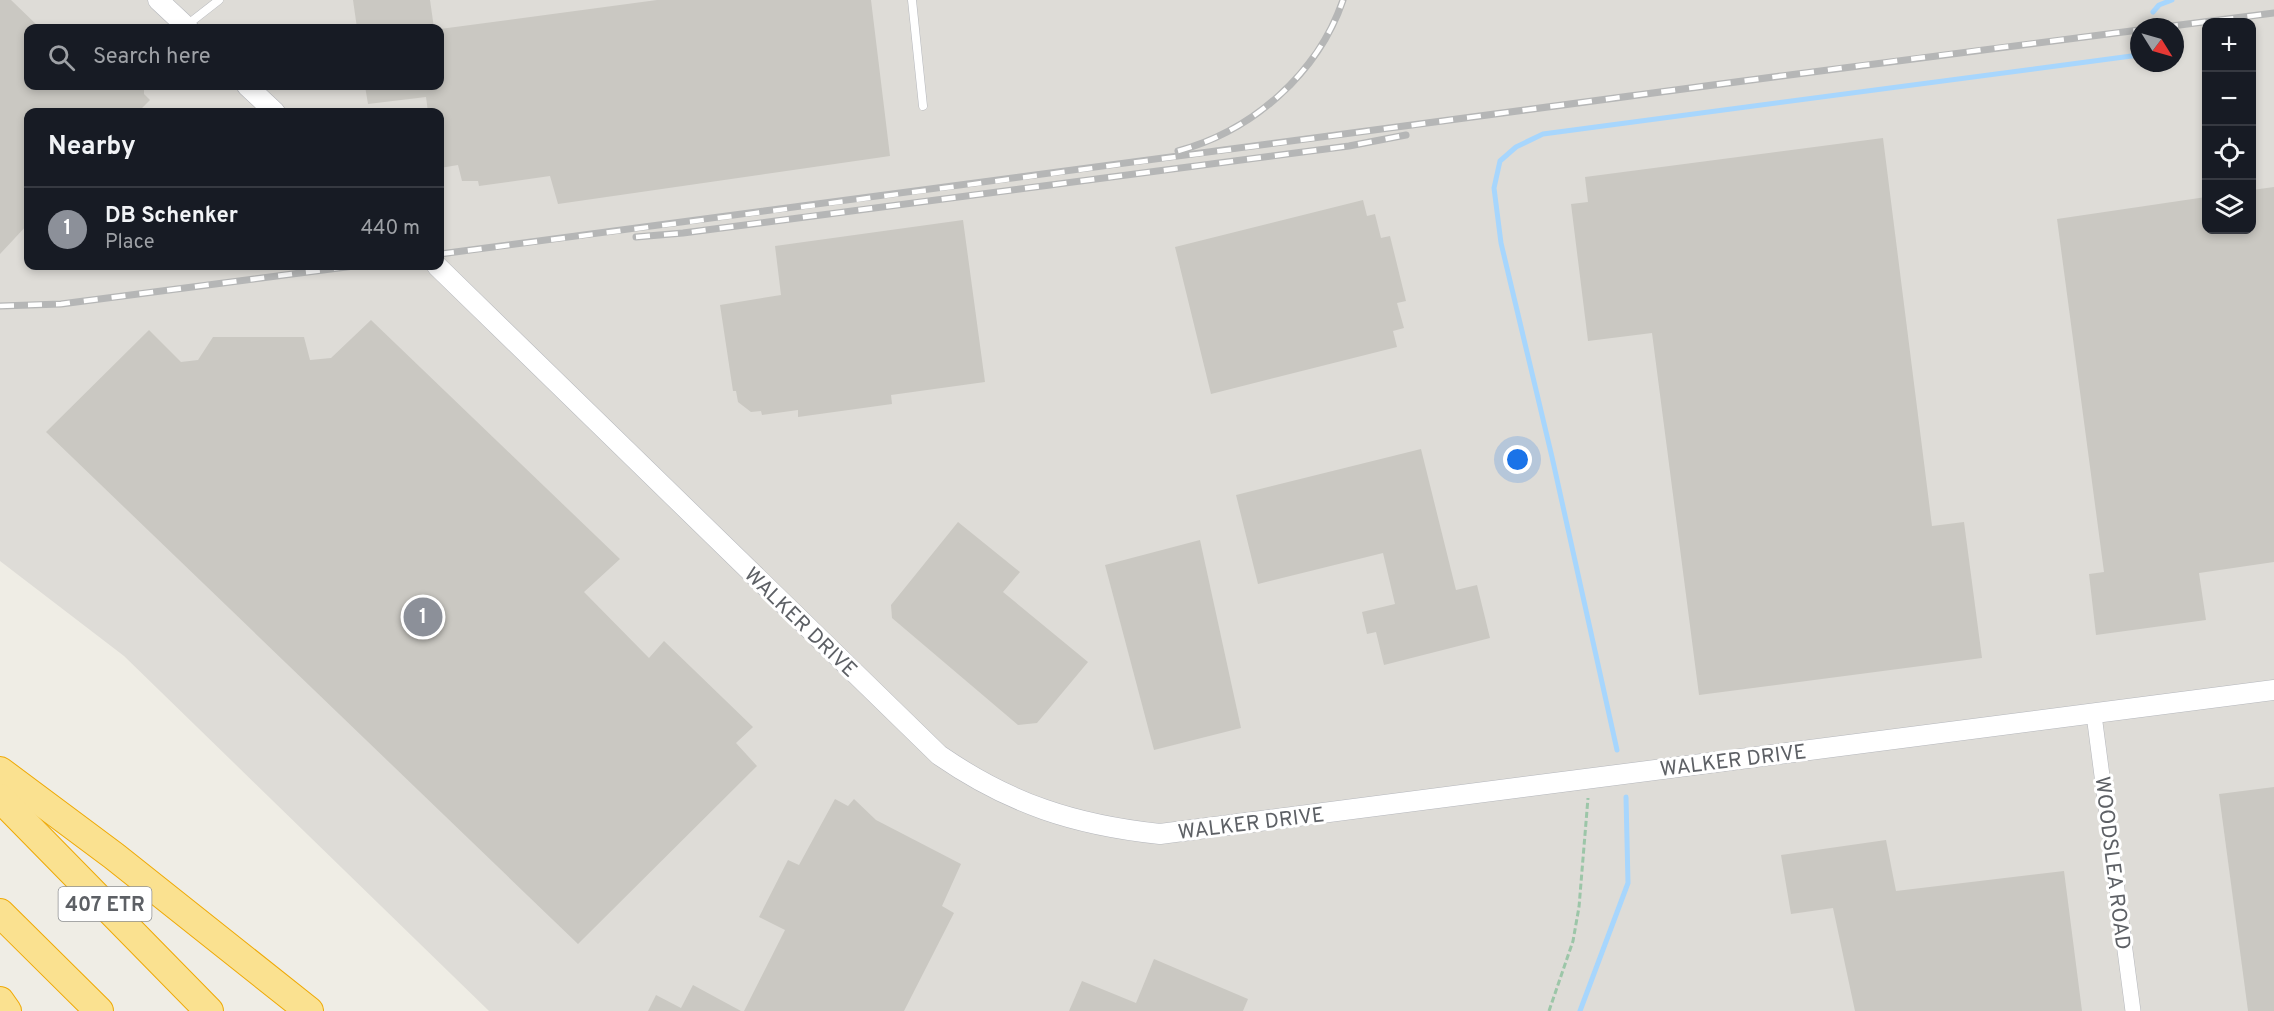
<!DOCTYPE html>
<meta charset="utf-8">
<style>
:root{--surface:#171b24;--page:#242831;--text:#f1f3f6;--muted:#9ea1a6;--line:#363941;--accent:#8c9099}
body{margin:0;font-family:Overpass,sans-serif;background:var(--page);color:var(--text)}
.controls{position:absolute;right:18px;top:18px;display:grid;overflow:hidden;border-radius:12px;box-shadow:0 3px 9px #0003}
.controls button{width:54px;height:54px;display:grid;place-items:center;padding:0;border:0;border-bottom:2px solid var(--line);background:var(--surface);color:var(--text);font:30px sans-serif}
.compass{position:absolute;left:2130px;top:18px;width:54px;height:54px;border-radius:50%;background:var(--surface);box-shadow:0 3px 9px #0003;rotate:127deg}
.you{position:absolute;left:1518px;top:460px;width:21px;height:21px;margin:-15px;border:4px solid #fff;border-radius:50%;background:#1a73e8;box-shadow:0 0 0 9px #1a73e833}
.badge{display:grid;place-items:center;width:39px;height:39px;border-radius:50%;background:var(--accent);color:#fff;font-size:20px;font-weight:700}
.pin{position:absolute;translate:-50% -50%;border:3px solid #fff;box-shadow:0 2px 6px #0006}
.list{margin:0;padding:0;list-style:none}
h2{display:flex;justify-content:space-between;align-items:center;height:78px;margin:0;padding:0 24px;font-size:26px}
h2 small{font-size:20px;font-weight:400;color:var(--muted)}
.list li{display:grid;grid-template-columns:39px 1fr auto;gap:18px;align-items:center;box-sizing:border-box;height:84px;padding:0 24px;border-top:2px solid var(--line)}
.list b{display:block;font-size:22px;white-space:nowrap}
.list p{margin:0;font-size:20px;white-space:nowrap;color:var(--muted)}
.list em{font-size:20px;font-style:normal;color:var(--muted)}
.icon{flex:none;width:33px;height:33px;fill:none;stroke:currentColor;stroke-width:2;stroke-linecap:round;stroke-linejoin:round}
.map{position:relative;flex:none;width:2274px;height:1011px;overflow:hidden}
.search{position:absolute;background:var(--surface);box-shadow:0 3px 9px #0003;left:24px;top:24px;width:420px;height:66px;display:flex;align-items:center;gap:15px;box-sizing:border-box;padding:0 21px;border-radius:12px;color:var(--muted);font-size:22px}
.panel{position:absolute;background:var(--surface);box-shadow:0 3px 9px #0003;left:24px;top:108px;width:420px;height:162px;border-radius:12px}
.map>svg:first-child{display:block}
.industrial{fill:#dedcd7;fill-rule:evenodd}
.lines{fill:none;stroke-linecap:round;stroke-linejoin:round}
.stream{stroke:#a7d6fd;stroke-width:5}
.building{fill:#cac8c2}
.service-casing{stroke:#b5b7bc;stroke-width:9}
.minor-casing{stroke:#b5b7bc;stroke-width:16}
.tertiary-casing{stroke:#b5b7bc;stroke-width:21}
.motorway-casing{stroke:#efa905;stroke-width:30}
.path{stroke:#9cc6a8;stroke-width:3;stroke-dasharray:6 3;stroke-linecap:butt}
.service{stroke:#fff;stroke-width:8}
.minor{stroke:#fff;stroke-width:15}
.tertiary{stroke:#fff;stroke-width:20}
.motorway{stroke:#fae190;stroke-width:28}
.rail-casing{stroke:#b5b6b6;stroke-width:7}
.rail{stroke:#fff;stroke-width:4.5;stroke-dasharray:14;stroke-linecap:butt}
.labels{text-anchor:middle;stroke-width:6;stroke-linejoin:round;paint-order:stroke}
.shield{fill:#fff;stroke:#8e9093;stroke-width:1.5}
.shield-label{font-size:20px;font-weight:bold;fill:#5d6065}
.street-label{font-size:21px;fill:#5d6065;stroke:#fff}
</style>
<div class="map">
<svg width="2274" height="1011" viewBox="0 0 2274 1011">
<rect width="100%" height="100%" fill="#efede5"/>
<path class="industrial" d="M 0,0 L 2274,0 L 2274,1011 L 489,1011 L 124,656 L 0,561 ZM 2206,22 L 2252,22 L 2252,230 L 2206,230 ZM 2139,27 L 2175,27 L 2175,63 L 2139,63 ZM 28,28 L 440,28 L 440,86 L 28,86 ZM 28,112 L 440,112 L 440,266 L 28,266 Z"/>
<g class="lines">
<g class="stream">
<polyline points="2153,12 2159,5 2172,0"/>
<polyline points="1617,750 1552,457 1501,243 1494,188 1500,161 1516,147 1543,134 2139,55"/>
<polyline points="1580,1011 1628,883 1626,797"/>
</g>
</g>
<g class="building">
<polygon points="0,0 11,0 40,28 28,28 28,86 144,86 144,94 150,100 138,112 28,112 28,224 0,254"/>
<polygon points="353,0 430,0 434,28 357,28"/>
<polygon points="657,0 871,0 890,156 558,204 550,176 479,186 478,181 462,181 458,165 440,168 440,112 428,112 426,97 368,104 365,86 440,86 440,29"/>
<polygon points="1883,138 1932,526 1964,522 1982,658 1699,695 1652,333 1588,341 1571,204 1588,202 1585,177"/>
<polygon points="2274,187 2274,562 2199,573 2206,620 2096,635 2089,574 2104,572 2057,219 2206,197 2206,230 2252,230 2252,190"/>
<polygon points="1363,200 1367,216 1375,214 1381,238 1390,236 1406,301 1397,303 1404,328 1393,331 1397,347 1211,394 1175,247"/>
<polygon points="963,220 985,382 891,395 892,404 798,417 798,410 762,415 761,411 751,412 738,402 736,391 733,391 720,305 781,295 775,246"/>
<polygon points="371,320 620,559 584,592 649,658 664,641 753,727 736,743 757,766 578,944 46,432 149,330 181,362 198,360 213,337 304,337 310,360 331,358"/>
<polygon points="1421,449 1456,590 1477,585 1490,638 1384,665 1376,632 1367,634 1362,612 1395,604 1383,553 1258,584 1236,495"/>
<polygon points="958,522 1020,572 1003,592 1088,662 1037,723 1018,725 892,618 891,605"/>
<polygon points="1200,540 1241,728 1154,750 1105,565"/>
<polygon points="2274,787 2274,1011 2248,1011 2219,794"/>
<polygon points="835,799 848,806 854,799 876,820 961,864 942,906 954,913 904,1011 744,1011 785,930 759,917 788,860 799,865"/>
<polygon points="1886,840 1896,891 2064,871 2082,1011 1855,1011 1833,908 1791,914 1781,855"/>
<polygon points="1154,959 1248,999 1243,1011 1069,1011 1082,981 1136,1003"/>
<polygon points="693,985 741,1011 648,1011 656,995 681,1008"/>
</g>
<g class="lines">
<g class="service-casing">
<g id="service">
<polyline points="912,0 923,106"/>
<polyline points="187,25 219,0"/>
</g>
</g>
<g class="minor-casing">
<polyline id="minor" points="2094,715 2133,1011"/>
</g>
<g class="tertiary-casing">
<g id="tertiary">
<polyline points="158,0 188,28"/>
<polyline points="247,86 275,112"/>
<path d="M 437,266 L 939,755 C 1010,804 1075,825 1160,834 L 2274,690"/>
</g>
</g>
<g class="motorway-casing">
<g id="motorway">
<polyline points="0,771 114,856 309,1011"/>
<polyline points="0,798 209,1011"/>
<polyline points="0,913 99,1011"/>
<polyline points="0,1001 7,1011"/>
</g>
</g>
<polyline class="path" points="1549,1011 1573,941 1579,907 1588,798"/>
<use href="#service" class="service"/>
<use href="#minor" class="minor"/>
<use href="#tertiary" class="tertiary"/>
<use href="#motorway" class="motorway"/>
<g class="rail-casing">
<g id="rail">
<polyline points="2164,27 2274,13"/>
<path d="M 1178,151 C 1253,131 1318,73 1343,0"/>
<polyline points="636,237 683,233 1349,146 1406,135"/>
<path d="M 440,254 C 1006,182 1572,101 2139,30"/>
<polyline points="0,306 61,304 354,266"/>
</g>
</g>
<use href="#rail" class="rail"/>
</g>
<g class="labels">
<rect class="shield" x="58.5" y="887" width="93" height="34" rx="4.5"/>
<g class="shield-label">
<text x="105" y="911">407 ETR</text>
</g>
<g class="street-label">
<text transform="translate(801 622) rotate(44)" y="7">WALKER DRIVE</text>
<text transform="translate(1733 760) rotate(-7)" y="7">WALKER DRIVE</text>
<text transform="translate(1251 823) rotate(-7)" y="7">WALKER DRIVE</text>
<text transform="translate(2113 863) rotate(83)" y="7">WOODSLEA ROAD</text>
</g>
</g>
</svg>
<div class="controls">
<button>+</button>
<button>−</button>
<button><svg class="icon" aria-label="locate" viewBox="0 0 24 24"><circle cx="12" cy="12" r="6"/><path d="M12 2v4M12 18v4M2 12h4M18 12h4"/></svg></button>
<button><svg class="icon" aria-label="layers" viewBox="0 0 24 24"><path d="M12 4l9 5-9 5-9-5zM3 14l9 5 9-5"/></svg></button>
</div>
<svg class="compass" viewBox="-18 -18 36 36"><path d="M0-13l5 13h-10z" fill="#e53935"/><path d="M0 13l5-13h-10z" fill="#9ea1a6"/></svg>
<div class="you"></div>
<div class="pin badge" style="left:423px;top:617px">1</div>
<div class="search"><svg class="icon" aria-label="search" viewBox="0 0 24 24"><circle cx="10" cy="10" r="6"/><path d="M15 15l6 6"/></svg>Search here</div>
<section class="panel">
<h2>Nearby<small></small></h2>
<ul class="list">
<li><span class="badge">1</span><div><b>DB Schenker</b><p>Place</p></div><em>440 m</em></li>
</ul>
</section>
</div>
